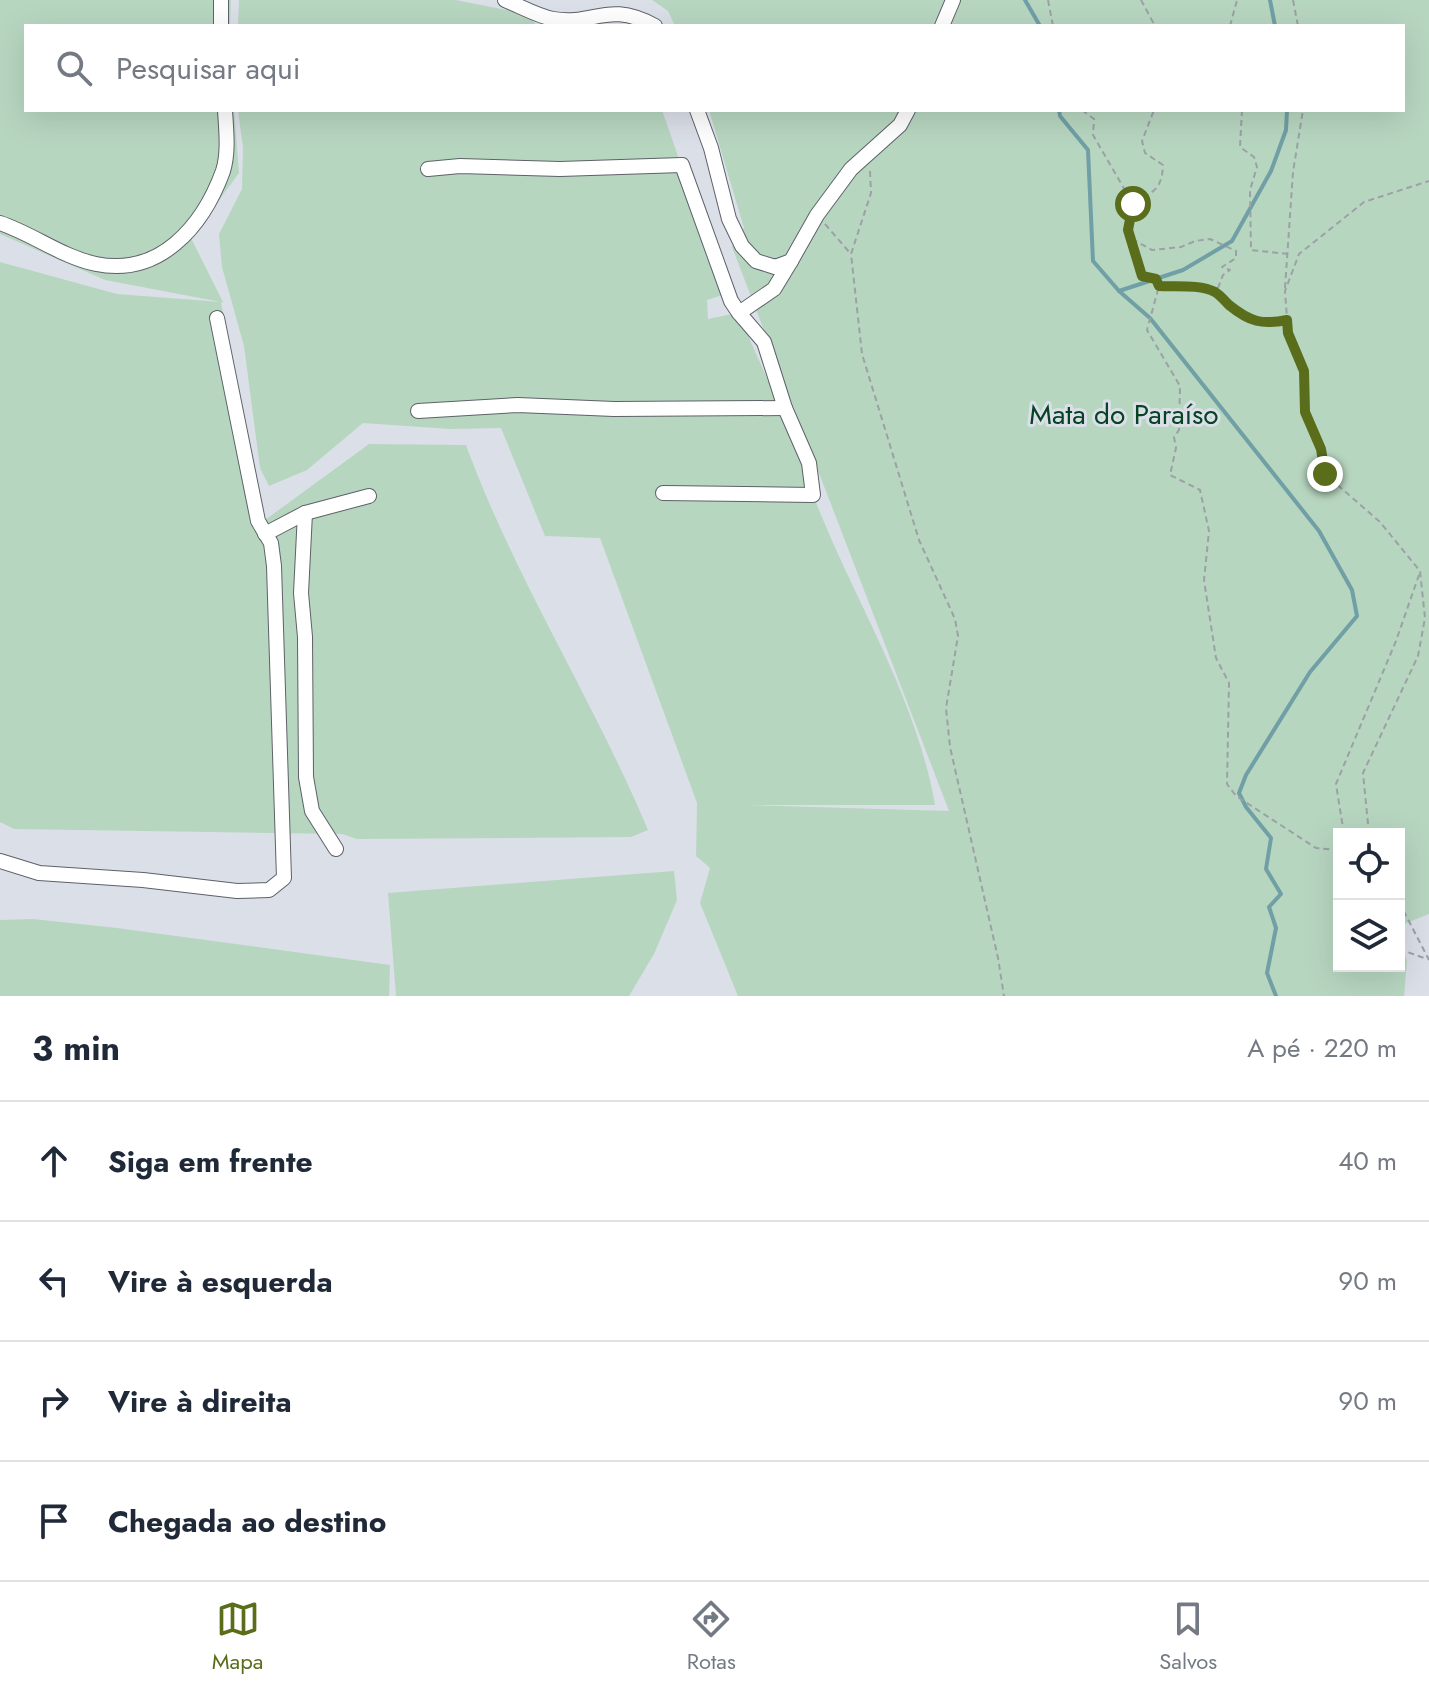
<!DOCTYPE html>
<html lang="pt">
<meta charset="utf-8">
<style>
:root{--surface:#fff;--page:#f2f2f3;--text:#1f2937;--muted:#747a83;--line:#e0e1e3;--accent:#5a6d1b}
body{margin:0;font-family:Jost,sans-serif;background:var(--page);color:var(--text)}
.controls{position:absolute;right:24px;bottom:24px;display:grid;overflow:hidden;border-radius:0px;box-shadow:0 8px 32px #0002}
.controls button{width:72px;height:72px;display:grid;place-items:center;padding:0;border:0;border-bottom:2px solid var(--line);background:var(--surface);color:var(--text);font:40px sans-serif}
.stop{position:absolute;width:24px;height:24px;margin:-18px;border:6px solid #5a6d1b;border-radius:50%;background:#fff}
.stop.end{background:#5a6d1b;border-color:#fff;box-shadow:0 2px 8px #0008}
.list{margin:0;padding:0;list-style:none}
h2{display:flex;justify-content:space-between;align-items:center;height:104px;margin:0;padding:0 32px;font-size:34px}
h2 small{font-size:26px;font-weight:400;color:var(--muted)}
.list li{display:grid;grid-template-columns:52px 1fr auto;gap:24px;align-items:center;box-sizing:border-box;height:120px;padding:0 32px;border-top:2px solid var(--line)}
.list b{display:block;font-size:30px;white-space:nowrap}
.list em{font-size:26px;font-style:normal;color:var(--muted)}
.icon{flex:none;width:44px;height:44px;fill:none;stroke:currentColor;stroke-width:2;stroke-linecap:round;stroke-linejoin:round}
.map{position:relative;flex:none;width:1429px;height:996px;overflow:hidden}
.search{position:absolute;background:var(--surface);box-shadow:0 8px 32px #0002;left:24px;right:24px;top:24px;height:88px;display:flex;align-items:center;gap:20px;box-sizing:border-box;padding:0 28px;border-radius:0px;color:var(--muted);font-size:30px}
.sheet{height:584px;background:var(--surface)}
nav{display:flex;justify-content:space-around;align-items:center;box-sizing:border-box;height:112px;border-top:2px solid var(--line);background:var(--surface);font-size:22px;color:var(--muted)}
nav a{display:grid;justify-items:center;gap:4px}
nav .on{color:var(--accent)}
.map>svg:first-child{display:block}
.green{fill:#b7d6c0}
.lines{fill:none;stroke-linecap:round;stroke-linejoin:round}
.stream{stroke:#709fa6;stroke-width:4}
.minor-casing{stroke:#5d6168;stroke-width:16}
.path{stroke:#9ca0a7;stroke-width:2;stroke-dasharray:6 4;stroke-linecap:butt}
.minor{stroke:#fff;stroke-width:14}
.route{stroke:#5a6d1b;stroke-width:10}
.labels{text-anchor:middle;stroke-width:6;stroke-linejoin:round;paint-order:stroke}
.park-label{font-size:28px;fill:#064322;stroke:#dbdfe8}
</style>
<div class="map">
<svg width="1429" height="996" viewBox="0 0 1429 996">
<rect width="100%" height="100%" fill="#dbdfe8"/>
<g class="green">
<path d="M 0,0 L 231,0 L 230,26 L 26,26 L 26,110 L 234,110 L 239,173 L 191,238 L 223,302 L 221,303 L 265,520 L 369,444 L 466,445 C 515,579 593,699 648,830 L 631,837 L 357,839 L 342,834 L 14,829 L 0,822 L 0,262 L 117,294 L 221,302 L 105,280 L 0,234 Z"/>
<polygon points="239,0 456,0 527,14 537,26 238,26"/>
<path d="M 652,0 L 1429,0 L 1429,914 L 1399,926 L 1399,834 L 1339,834 L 1339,966 L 1399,966 L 1399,939 L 1407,961 L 1404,996 L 738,996 L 700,903 L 710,868 L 696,856 L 697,803 L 600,538 L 545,536 L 501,428 L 450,429 L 363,423 L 307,470 L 269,486 L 260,468 L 244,346 L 222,267 L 219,234 L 242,189 L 243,148 L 238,110 L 662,110 L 726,294 L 707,300 L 708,319 L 732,314 L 744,326 C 763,371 785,415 802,460 C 807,473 810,487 815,500 C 855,602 916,696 935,805 L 747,805 L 949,811 L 732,247 L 744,228 L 709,110 L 1403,110 L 1403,26 L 675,26 L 668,11 Z"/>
<polygon points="674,871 677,900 654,954 629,996 396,996 388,893"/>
<polygon points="33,919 117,928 390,965 389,996 0,996 0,920"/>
</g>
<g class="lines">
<g class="stream">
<polyline points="1025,0 1040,26"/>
<polyline points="1270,0 1275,26"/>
<polyline points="1059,110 1060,116 1088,150 1093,261 1119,291 1150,318 1319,531 1352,590 1357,616 1310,672 1246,775 1239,793 1246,807 1271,838 1266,869 1281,894 1269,907 1276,928 1267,973 1276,996"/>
<polyline points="1119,291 1183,270 1232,241 1271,171 1286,130 1287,110"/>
</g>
<g class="minor-casing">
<g id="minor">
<path d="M 505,0 C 520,6 537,16 553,19 C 595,26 607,0 655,26"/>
<polyline points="221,26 221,0"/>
<polyline points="942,26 953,0"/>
<polyline points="697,110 711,148 729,219 742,246 756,261 775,267 791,261 817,215 851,169 900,125 908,110"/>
<polyline points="428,169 460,166 560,169 682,165 731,301 739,313"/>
<path d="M 0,223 C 33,234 62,257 96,264 C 160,277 203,226 223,171 C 229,152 226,129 225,110"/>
<polyline points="418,411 518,405 614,409 785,408"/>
<polyline points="663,493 813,495 809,463 785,408 764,342 739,313 774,289 791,261"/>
<polyline points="305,513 301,593 305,637 306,777 312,811 336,849"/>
<polyline points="265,534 305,513 369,496"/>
<polyline points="0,861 39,873 143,880 237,891 269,890 284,878 274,566 271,543 258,521 217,318"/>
</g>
</g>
<g class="path">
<polyline points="1048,0 1053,26"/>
<polyline points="1141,0 1155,26"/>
<polyline points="1293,0 1298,26"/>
<polyline points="1230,26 1237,0"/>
<polyline points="1082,110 1094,119 1093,135 1133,204 1128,230 1142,276 1156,279 1159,286 1147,330 1180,386 1179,430 1174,437 1176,448 1170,475 1200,490 1209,531 1204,580 1216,658 1229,683 1227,784 1236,796 1316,848 1339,850"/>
<polyline points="1242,110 1240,147 1254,157 1257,167 1250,190 1251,250 1288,254"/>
<polyline points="870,171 871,193 851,254 862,354 919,540 955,619 958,636 946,708 950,747 998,958 1004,996"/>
<path d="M 1135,203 C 1154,191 1162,189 1163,165 L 1145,153 L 1142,141 L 1154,110"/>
<polyline points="825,224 850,253"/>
<polyline points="1132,239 1152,250 1181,247 1195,241 1210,239 1236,251 1236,258 1222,267 1230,270 1223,275 1216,293"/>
<path d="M 1160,287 C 1176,287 1197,285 1212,291 C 1218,294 1222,299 1227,303 C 1247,320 1261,326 1287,320"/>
<polyline points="1285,288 1293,172 1303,110"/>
<polyline points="1344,834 1336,784 1396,641 1420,572"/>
<polyline points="1369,834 1363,773 1418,656 1425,618 1420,571 1380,522 1325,474 1321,449 1305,412 1304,371 1288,333 1285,291 1299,254 1364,202 1429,181"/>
<polyline points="1399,902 1429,960"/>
<polyline points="1399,949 1424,958"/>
</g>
<use href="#minor" class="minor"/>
</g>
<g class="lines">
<path class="route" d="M 1133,204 L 1128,230 L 1142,276 L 1156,279 L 1159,286 C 1175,287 1200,284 1215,292 C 1220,295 1225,301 1229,305 C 1250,322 1262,325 1287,320 L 1288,333 L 1304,371 L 1305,412 L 1321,449 L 1325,474"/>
</g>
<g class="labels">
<g class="park-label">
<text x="1124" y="424">Mata do Paraíso</text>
</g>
</g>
</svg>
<div class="controls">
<button><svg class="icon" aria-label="locate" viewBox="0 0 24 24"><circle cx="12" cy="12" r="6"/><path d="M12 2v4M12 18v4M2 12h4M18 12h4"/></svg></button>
<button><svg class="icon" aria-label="layers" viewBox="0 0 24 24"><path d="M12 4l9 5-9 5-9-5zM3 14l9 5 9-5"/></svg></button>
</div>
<div class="stop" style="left:1133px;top:204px"></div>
<div class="stop end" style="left:1325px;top:474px"></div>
<div class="search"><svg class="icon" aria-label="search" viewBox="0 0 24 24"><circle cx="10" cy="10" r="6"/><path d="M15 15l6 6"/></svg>Pesquisar aqui</div>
</div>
<section class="sheet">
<h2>3 min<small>A pé · 220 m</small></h2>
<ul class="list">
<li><svg class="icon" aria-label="ahead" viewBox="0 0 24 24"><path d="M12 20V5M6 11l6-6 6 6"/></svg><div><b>Siga em frente</b></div><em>40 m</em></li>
<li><svg class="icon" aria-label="left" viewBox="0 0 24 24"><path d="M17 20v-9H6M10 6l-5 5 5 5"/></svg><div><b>Vire à esquerda</b></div><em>90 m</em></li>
<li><svg class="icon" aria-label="right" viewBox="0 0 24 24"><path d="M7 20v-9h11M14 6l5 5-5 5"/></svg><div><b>Vire à direita</b></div><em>90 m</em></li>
<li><svg class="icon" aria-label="arrive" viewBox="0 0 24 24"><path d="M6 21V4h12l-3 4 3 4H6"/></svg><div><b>Chegada ao destino</b></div></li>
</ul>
</section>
<nav>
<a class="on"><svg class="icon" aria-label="map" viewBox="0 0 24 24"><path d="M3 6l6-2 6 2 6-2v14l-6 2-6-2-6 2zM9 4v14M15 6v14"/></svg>Mapa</a>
<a><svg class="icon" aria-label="directions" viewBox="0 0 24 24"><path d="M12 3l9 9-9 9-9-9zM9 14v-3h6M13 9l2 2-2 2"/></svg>Rotas</a>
<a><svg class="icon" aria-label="saved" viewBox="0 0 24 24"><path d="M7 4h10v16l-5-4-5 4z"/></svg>Salvos</a>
</nav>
